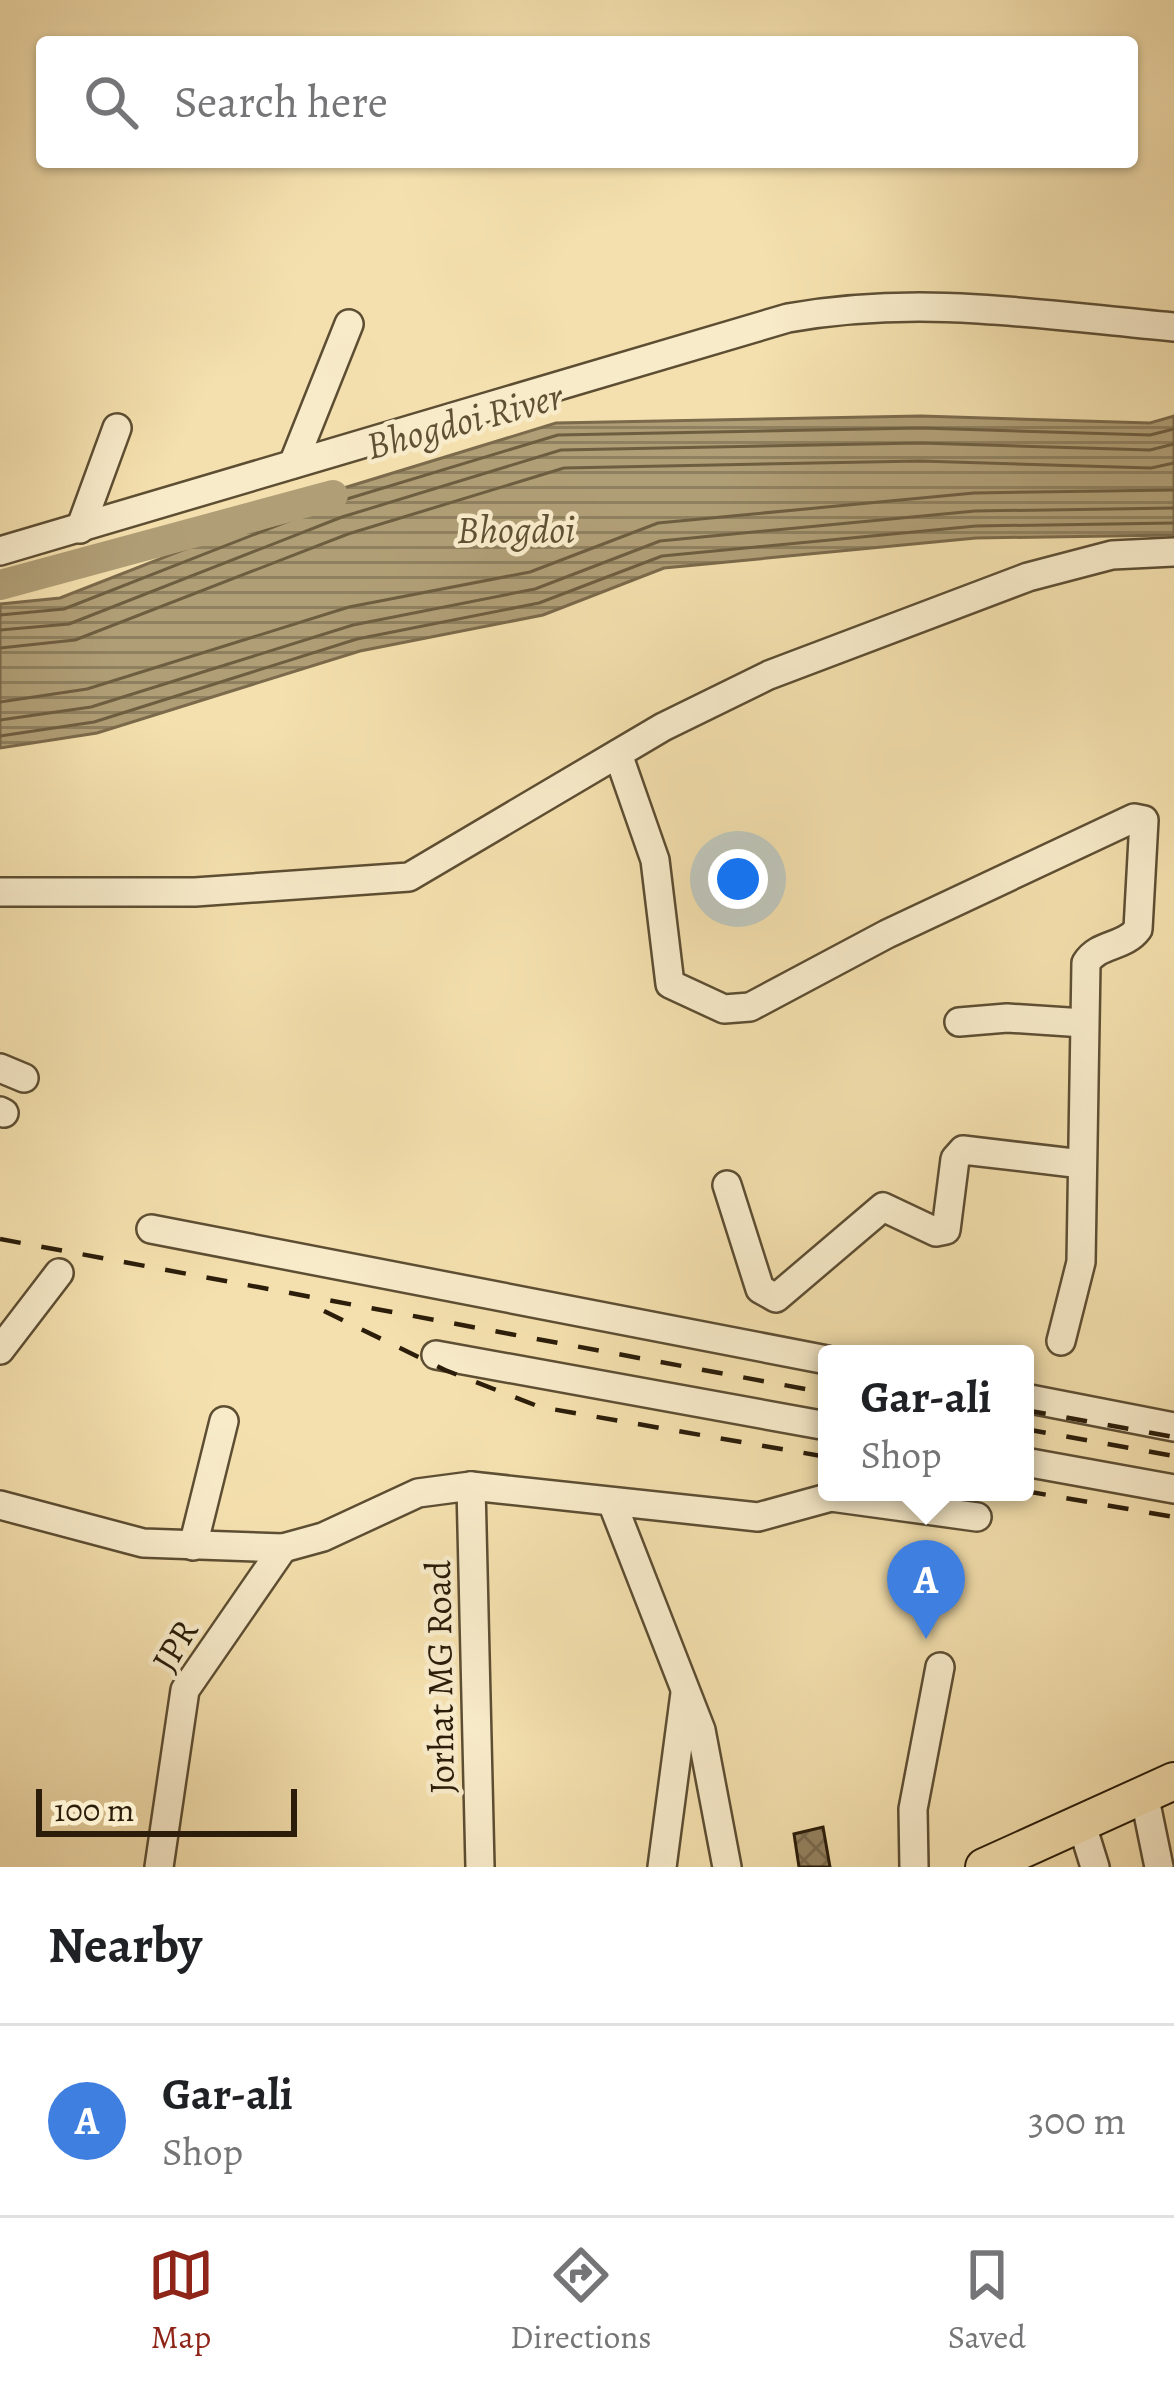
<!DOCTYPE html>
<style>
:root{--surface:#fff;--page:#f2f2f2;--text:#202124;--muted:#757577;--line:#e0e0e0;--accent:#8f2418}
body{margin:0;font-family:Alegreya,serif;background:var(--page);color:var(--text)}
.scale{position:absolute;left:36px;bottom:30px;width:261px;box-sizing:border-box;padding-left:12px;border:6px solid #2b1d0a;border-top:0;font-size:33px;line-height:42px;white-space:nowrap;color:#2b1d0a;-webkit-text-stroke:9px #f8ebca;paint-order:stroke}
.you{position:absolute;left:738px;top:879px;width:42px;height:42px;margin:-30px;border:9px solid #fff;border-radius:50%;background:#1a73e8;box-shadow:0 0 0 18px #1a73e833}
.badge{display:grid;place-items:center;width:78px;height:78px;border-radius:50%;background:var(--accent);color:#fff;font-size:39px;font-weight:700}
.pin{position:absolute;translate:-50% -99px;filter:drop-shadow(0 3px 6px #0008)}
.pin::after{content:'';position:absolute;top:63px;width:42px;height:36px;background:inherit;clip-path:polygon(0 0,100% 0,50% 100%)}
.popup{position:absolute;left:818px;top:1345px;width:216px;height:156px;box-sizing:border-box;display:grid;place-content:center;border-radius:12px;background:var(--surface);filter:drop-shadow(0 3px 9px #0005);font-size:39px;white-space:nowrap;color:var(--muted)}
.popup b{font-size:45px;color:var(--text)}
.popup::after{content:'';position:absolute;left:50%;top:100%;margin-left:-24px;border:24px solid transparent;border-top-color:var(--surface)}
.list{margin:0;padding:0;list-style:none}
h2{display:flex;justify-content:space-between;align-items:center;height:156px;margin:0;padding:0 48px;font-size:51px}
h2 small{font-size:39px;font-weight:400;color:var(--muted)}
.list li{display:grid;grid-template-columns:78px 1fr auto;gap:36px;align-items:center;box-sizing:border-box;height:192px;padding:0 48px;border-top:3px solid var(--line)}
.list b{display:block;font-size:45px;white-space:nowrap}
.list p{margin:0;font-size:39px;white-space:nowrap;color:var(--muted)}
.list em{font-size:39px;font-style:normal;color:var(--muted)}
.icon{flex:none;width:66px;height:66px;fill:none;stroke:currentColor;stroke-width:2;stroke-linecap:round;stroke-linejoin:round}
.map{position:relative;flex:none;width:1174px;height:1867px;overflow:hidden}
.search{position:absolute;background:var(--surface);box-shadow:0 3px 9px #0004;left:36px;right:36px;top:36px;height:132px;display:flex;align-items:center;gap:30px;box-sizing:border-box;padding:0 42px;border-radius:12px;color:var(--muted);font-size:45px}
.sheet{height:348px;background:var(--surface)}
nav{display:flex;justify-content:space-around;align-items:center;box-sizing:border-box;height:168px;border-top:3px solid var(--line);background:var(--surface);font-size:33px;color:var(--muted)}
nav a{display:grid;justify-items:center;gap:6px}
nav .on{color:var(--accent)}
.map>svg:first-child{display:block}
.water{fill:url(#water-rules);stroke:#7b6a4b;stroke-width:3}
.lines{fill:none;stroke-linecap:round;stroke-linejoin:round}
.shore{stroke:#6e5e40;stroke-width:3}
.river{stroke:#b09e76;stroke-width:30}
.building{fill:url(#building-cross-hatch);stroke:#2b1d0a;stroke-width:3}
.minor-casing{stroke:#5d4e33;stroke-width:32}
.highway-casing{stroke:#2b1d0a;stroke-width:40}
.minor{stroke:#f8ebca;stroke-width:27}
.highway{stroke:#f4e0ae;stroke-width:36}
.rail{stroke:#2b1d0a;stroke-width:4.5;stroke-dasharray:21 21;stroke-linecap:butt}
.labels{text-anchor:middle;stroke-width:9;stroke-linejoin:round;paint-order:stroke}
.street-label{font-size:36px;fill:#2b1d0a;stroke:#f8ebca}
.water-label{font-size:39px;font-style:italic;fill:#605135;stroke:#f8ebca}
</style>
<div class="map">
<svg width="1174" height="1867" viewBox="0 0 1174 1867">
<defs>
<pattern id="water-rules" width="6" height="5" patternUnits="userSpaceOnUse" patternTransform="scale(3)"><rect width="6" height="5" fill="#b09e76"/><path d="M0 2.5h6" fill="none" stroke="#8f805f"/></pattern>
<pattern id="building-cross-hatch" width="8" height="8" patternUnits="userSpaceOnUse" patternTransform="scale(3)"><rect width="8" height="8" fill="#94825f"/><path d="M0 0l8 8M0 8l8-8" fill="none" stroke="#796a4d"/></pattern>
</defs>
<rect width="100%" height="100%" fill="#f4e0ae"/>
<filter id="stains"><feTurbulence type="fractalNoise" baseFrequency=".00167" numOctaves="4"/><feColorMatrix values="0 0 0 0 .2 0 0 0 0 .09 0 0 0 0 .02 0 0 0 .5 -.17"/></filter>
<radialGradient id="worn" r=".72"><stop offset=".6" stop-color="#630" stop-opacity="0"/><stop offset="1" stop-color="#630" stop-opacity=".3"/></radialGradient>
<polygon class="water" points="921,416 1150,423 1174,416 1174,535 976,538 664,568 543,615 360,651 97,733 0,748 0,604 60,598 334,491 556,423"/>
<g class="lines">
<g class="shore">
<polyline points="0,615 64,609 337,502 558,435 921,428 1150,435 1174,429"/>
<polyline points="0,630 69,624 342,517 561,450 921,443 1150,450 1174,444"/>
<polyline points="0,648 75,640 348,534 564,468 920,461 1151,468 1174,463"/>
<polyline points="0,702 87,689 349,607 530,572 658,523 974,493 1174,490"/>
<polyline points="0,720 91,707 353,625 535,589 660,541 975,511 1174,508"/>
<polyline points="0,736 94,722 357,639 539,603 662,556 976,526 1174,523"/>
</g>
<polyline class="river" points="0,585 333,495"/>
</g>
<polygon class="building" points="823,1827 830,1867 799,1867 794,1834"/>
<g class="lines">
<g class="minor-casing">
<g id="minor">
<polyline points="293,464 349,324"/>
<polyline points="80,529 117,428"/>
<path d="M 0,551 L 788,318 C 923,294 1040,315 1174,327"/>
<path d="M 618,754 L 655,860 L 670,984 L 724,1009 L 750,1007 L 887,934 L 1134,818 L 1144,820 L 1138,929 C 1124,948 1098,943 1086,963 L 1081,1262 L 1061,1341"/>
<polyline points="0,892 195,892 409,877 663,727 769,675 1028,577 1112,555 1174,552"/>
<polyline points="959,1022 1007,1018 1084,1023"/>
<polyline points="0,1068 24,1078"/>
<polyline points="0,1111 4,1113"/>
<polyline points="727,1185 760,1289 776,1298 883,1207 936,1232 946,1230 955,1159 963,1150 1082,1164"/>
<polyline points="151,1229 827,1360"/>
<polyline points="0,1350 59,1273"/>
<polyline points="436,1355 827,1426"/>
<polyline points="1025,1398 1174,1427"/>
<polyline points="1025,1462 1174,1489"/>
<polyline points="471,1486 480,1867"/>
<polyline points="0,1505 143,1543 283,1548 323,1537 418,1493 471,1486 758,1517 831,1497 977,1517"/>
<polyline points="613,1505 701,1730 727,1867"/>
<polyline points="193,1546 224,1421"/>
<polyline points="1144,1794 1159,1867"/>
<polyline points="1081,1822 1095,1867"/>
<polyline points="159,1867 185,1690 283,1548"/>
<polyline points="662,1867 685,1693"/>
<polyline points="914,1867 913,1809 940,1667"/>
</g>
</g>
<g class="highway-casing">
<polyline id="highway" points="984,1867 1174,1781"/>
</g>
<use href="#minor" class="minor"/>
<use href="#highway" class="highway"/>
<g class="rail">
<polyline points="0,1239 827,1393"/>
<polyline points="324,1311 445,1370 540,1407 827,1457"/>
<polyline points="1025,1410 1174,1437"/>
<polyline points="1025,1429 1174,1456"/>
<polyline points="1025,1491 1174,1517"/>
</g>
</g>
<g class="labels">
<g class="street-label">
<text transform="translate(174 1645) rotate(-59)" y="13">JPR</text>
<text transform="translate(439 1677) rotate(-91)" y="13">Jorhat MG Road</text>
</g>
<g class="water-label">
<text transform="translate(464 420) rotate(-15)" y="14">Bhogdoi River</text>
<text x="516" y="543">Bhogdoi</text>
</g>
</g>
<rect width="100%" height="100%" filter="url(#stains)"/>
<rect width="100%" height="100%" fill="url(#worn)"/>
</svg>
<div class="scale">100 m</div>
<div class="you"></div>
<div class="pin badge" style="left:926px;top:1639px;background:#3f7fe0">A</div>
<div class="popup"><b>Gar-ali</b>Shop</div>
<div class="search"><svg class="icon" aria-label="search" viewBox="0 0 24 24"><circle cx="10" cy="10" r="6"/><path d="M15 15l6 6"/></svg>Search here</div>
</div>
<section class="sheet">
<h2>Nearby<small></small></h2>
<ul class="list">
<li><span class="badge" style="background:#3f7fe0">A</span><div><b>Gar-ali</b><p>Shop</p></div><em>300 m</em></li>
</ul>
</section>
<nav>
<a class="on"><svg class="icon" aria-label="map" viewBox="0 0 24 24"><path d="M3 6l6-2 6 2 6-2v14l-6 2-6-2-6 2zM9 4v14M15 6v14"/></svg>Map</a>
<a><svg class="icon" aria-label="directions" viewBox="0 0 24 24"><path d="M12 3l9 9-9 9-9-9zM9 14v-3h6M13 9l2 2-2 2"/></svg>Directions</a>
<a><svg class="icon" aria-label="saved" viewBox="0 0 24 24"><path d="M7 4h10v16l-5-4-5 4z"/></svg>Saved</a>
</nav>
